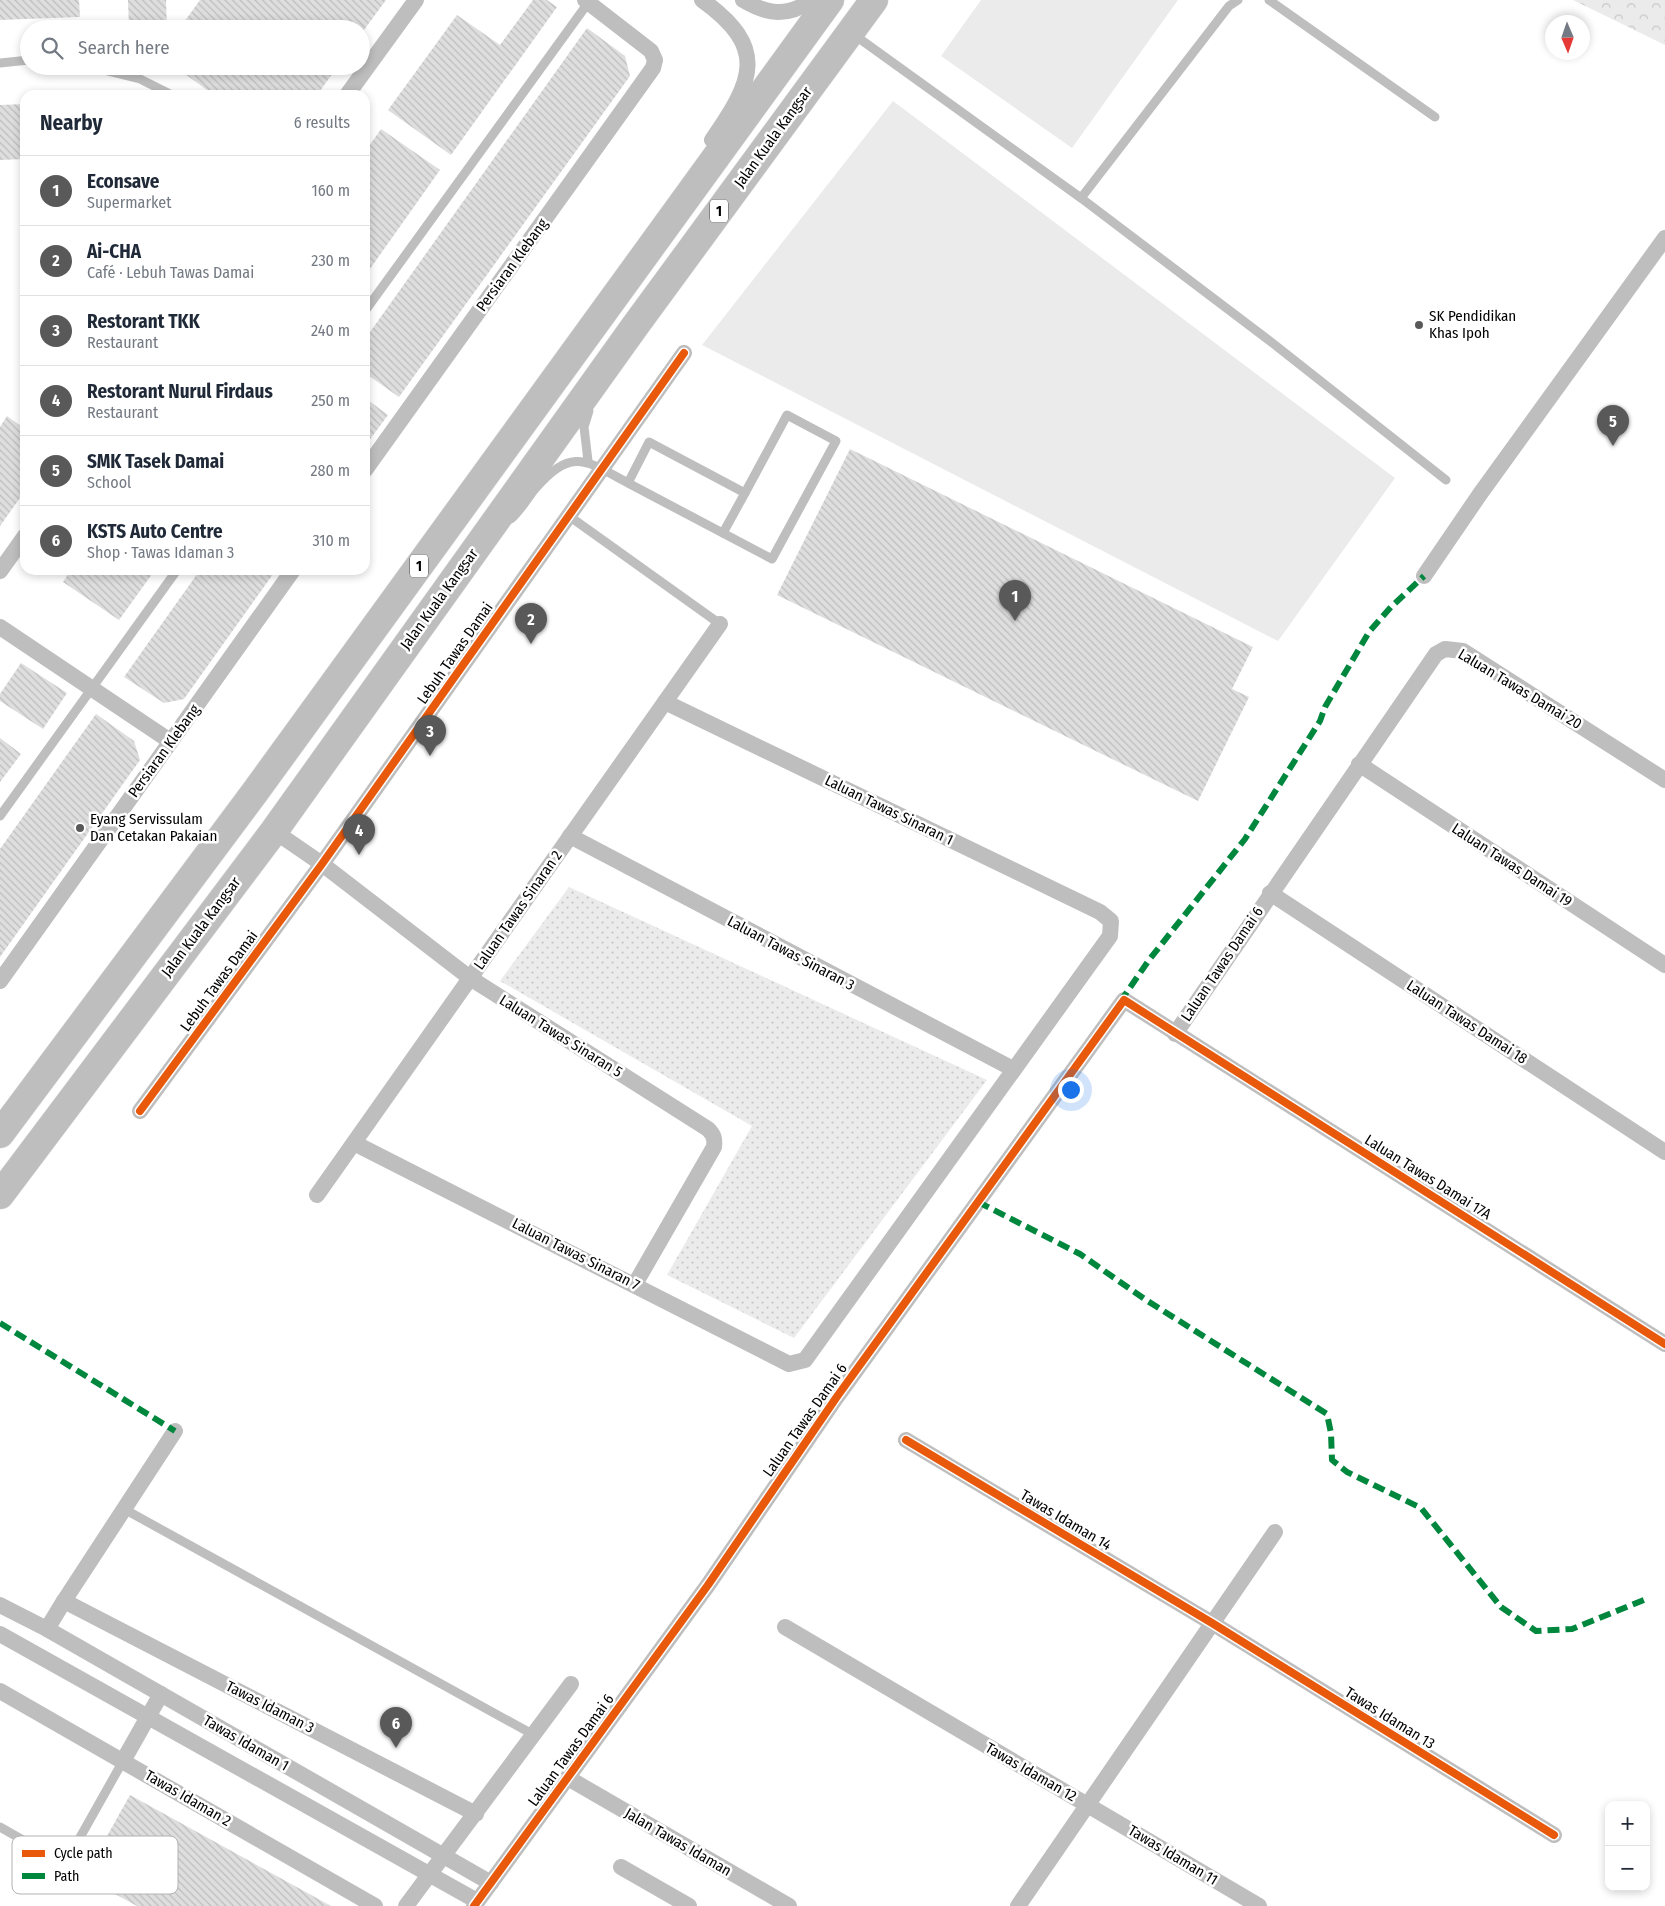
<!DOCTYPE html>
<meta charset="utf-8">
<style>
:root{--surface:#fff;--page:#f2f2f3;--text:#1f2937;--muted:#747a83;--line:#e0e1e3;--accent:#595959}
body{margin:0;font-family:"Fira Sans Condensed",sans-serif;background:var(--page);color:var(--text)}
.controls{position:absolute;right:15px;bottom:15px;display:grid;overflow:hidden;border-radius:10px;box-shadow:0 2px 8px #0003}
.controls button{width:45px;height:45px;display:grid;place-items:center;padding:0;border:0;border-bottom:1px solid var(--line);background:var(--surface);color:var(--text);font:25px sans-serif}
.compass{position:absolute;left:1545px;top:15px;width:45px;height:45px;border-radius:50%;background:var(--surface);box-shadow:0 2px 8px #0003;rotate:178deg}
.you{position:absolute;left:1070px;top:1089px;width:18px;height:18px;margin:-12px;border:4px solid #fff;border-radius:50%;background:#1a73e8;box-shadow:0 0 0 8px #1a73e833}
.badge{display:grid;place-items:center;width:32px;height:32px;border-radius:50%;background:var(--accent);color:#fff;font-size:16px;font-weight:700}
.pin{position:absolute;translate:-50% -41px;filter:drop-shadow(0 1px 2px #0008)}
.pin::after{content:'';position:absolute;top:26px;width:18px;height:15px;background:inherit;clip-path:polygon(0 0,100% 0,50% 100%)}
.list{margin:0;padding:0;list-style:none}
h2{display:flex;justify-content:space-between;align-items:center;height:65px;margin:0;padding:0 20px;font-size:21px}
h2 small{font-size:16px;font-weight:400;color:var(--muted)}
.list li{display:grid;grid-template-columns:32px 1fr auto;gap:15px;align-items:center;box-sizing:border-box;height:70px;padding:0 20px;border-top:1px solid var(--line)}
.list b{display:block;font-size:19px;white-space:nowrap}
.list p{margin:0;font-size:16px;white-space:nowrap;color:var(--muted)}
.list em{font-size:16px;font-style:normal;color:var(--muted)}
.icon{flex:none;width:28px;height:28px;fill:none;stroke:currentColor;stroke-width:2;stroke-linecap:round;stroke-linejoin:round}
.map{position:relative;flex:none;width:1665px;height:1906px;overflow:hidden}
.search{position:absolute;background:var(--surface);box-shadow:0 2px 8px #0003;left:20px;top:20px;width:350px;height:55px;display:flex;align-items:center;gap:12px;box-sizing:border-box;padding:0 18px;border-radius:28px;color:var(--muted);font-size:19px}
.panel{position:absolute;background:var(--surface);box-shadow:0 2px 8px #0003;left:20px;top:90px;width:350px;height:485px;border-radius:15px}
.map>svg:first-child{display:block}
.grass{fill:url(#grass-dots)}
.forest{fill:url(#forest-crowns)}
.garden{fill:#ebebeb}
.building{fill:url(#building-back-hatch)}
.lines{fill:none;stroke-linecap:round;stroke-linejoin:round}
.trunk-casing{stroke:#dbdbdb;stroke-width:29}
.service{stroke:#bebebe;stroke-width:9}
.minor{stroke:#bebebe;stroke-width:16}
.trunk{stroke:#bebebe;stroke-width:28}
.quiet{stroke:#00873e;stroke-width:6;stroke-dasharray:12 6;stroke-linecap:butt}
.cycleway-casing{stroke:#fff;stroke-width:11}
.cycleway{stroke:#e8590c;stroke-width:8}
.poi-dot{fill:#595959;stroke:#fff;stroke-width:2}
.labels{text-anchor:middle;stroke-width:5;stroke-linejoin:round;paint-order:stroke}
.shield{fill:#fff;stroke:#4c4c4c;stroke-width:1}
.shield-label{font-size:14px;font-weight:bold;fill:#000}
.street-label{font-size:15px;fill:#000;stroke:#fff}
.poi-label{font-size:15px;fill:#000;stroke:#fff;text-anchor:start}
.key{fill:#fff;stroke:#b2b2b2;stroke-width:1}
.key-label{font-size:14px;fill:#000}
</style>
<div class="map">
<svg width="1665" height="1906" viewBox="0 0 1665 1906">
<defs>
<pattern id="grass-dots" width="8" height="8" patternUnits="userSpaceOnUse" patternTransform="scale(1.25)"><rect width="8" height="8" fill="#ebebeb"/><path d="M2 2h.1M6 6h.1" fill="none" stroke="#c8c8c8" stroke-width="1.8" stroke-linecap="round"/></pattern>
<pattern id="forest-crowns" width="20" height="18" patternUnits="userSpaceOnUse" patternTransform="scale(1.25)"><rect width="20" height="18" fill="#ebebeb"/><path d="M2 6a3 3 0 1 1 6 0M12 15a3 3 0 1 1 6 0" fill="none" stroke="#c8c8c8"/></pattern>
<pattern id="building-back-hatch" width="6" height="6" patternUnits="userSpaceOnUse" patternTransform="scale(1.25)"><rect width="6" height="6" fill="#dedede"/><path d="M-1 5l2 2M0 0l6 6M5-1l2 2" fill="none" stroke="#bdbdbd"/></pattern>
</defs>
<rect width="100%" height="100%" fill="#fff"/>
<polygon class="grass" points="569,887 987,1080 794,1338 667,1275 752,1126 500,981"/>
<polygon class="forest" points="1573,0 1665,0 1665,45"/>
<g class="garden">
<polygon points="981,0 1178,0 1072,148 941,56"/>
<polygon points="893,101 1395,478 1278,641 702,345"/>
</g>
<g class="building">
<polygon points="0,0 79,0 80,17 0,20"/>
<polygon points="128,0 166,0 167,29 129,29"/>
<polygon points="200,0 386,0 361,34 361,29 179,29"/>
<polygon points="533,0 547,0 557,7 451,155 388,110 457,15 500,45"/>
<polygon points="587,28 625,56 630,76 399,397 365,373 365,339"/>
<polygon points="174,66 338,66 317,95 214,95"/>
<polygon points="25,104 25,159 0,160 0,105"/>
<polygon points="381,129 440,170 365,276 365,152"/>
<polygon points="365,398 388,415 365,446"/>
<polygon points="7,416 25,429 25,491 0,526 0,427"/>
<polygon points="850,449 1253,647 1232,689 1249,697 1198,801 777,595"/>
<polygon points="71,570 155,570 119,620 63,582"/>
<polygon points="200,570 276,570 184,699 164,703 124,677"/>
<polygon points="21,663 67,693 43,729 0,701 0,694"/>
<polygon points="96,714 134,741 140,760 0,957 0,849"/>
<polygon points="0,738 21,754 0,782"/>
<polygon points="130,1795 331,1906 137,1906 84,1877"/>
</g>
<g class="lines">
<g class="trunk-casing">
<g id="trunk">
<polyline points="0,1134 255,792 830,0"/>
<polyline points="0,1195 274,831 635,326 874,0"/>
</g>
</g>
<g class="service">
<polyline points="1269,0 1435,117"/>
<polyline points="853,34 1081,198 1275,345 1446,480"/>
<polyline points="0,63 29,60"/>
<polyline points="87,66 140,79 172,95"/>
<polyline points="1081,198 1229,6 1238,0"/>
<polyline points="365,311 588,3"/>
<polyline points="588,461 584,427 589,411"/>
<polyline points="569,516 720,624"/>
<path d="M 511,519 C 521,510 527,499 535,489 C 572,447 585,460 628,483 L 649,442 L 745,493 L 787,415 L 836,441 L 772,559 L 628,483"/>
<polyline points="723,533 745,493"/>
<polyline points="0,816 177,570"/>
<polyline points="124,1509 534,1735"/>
<polyline points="0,1827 65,1864 123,1761"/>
</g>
<g class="minor">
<path d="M 702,0 C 769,48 753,81 712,140"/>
<path d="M 743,0 C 768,15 788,17 812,0"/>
<polyline points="347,95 416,0"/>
<polyline points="365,470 653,68 655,60 651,51 585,0"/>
<polyline points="0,571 25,536"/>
<polyline points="1424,576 1480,494 1665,238"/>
<polyline points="0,627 170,741"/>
<polyline points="1359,764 1665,965"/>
<path d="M 274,831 L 322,864 L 470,978 L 708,1129 C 714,1135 715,1139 714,1147 L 635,1284"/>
<polyline points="570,836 1013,1069"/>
<polyline points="1270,893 1665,1152"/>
<polyline points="0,981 293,570"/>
<polyline points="1175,1034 1436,654 1445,649 1463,651 1665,780"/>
<polyline points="140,1111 322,864 684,353"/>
<polyline points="354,1143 789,1364 805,1360 1110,936 1111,921 1100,912 665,702"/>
<polyline points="317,1195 720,624"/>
<polyline points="906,1440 1212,1623 1554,1835"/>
<polyline points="64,1601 476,1814"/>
<polyline points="0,1605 47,1629 491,1883"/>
<polyline points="785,1627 1259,1906"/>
<polyline points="47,1629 64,1601 175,1431"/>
<polyline points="0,1634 477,1901"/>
<polyline points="0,1691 375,1906"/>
<polyline points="123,1761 161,1694"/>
<polyline points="568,1778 789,1906"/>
<polyline points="621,1867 689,1906"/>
<polyline points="406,1906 571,1684"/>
<polyline points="474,1906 708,1585 836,1398 1124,1000 1665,1344"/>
<polyline points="1018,1906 1275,1532"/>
</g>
<use href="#trunk" class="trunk"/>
<g class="quiet">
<polyline points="1120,1002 1149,960 1245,839 1320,721 1325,707 1369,632 1391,607 1424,576"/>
<polyline points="978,1202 1080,1254 1146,1300 1327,1414 1331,1433 1332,1460 1347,1472 1421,1508 1501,1607 1536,1631 1572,1629 1644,1600"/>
<polyline points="0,1323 175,1431"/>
</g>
<g class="cycleway-casing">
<g id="cycleway">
<polyline points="140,1111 322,864 684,353"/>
<polyline points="906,1440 1212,1623 1554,1835"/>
<polyline points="474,1906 708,1585 836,1398 1124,1000 1665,1344"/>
</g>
</g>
<use href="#cycleway" class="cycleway"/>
</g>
<g class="poi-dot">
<circle cx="1419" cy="325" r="5"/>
<circle cx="80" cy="828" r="5"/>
</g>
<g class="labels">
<g class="shield">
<rect x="710" y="199.5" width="18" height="23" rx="4"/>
<rect x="410" y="554.5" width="18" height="23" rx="4"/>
</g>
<g class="shield-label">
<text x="719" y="216">1</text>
<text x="419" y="571">1</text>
</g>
<g class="street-label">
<text transform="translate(773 137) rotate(-54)" y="5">Jalan Kuala Kangsar</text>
<text transform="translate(512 265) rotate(-54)" y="5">Persiaran Klebang</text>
<text transform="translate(439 599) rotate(-54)" y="5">Jalan Kuala Kangsar</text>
<text transform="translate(455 653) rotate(-55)" y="5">Lebuh Tawas Damai</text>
<text transform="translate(1520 689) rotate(31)" y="5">Laluan Tawas Damai 20</text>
<text transform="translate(164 751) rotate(-54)" y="5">Persiaran Klebang</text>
<text transform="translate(889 810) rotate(26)" y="5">Laluan Tawas Sinaran 1</text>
<text transform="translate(1512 865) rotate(33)" y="5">Laluan Tawas Damai 19</text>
<text transform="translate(518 910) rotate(-55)" y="5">Laluan Tawas Sinaran 2</text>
<text transform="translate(201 927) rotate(-53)" y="5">Jalan Kuala Kangsar</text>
<text transform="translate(791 953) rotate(28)" y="5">Laluan Tawas Sinaran 3</text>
<text transform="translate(1222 964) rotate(-56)" y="5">Laluan Tawas Damai 6</text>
<text transform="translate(219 981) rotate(-54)" y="5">Lebuh Tawas Damai</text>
<text transform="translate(1467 1022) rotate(33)" y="5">Laluan Tawas Damai 18</text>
<text transform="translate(561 1036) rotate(32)" y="5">Laluan Tawas Sinaran 5</text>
<text transform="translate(1428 1177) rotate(32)" y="5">Laluan Tawas Damai 17A</text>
<text transform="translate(576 1254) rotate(27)" y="5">Laluan Tawas Sinaran 7</text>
<text transform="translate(805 1420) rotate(-55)" y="5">Laluan Tawas Damai 6</text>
<text transform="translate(1066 1520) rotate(31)" y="5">Tawas Idaman 14</text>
<text transform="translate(270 1707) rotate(27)" y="5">Tawas Idaman 3</text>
<text transform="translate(1390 1718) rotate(32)" y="5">Tawas Idaman 13</text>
<text transform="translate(246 1743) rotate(30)" y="5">Tawas Idaman 1</text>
<text transform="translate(571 1750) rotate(-54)" y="5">Laluan Tawas Damai 6</text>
<text transform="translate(1031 1772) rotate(30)" y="5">Tawas Idaman 12</text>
<text transform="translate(188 1798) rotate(30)" y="5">Tawas Idaman 2</text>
<text transform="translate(678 1842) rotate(30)" y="5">Jalan Tawas Idaman</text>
<text transform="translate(1173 1855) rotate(31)" y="5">Tawas Idaman 11</text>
</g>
<g class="poi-label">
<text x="1429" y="321">SK Pendidikan<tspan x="1429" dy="17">Khas Ipoh</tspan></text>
<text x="90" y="824">Eyang Servissulam<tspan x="90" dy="17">Dan Cetakan Pakaian</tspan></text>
</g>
</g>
<rect x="12" y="1836" width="166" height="58" rx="8" class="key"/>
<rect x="22" y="1850" width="23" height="7" fill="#e8590c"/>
<rect x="22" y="1873" width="23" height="6" fill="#00873e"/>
<g class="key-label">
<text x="54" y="1858">Cycle path</text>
<text x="54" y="1881">Path</text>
</g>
</svg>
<div class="controls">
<button>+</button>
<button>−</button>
</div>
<svg class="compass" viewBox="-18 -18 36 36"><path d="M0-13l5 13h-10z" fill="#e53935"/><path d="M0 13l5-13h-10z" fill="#747a83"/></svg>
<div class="you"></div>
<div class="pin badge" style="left:1015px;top:621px">1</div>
<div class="pin badge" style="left:531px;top:644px">2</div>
<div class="pin badge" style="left:430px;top:756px">3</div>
<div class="pin badge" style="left:359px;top:855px">4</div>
<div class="pin badge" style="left:1613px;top:446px">5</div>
<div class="pin badge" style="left:396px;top:1748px">6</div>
<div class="search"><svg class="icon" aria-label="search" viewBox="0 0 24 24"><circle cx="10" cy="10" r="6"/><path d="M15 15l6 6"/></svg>Search here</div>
<section class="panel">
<h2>Nearby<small>6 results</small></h2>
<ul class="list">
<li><span class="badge">1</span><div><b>Econsave</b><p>Supermarket</p></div><em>160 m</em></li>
<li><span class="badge">2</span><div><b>Ai-CHA</b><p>Café · Lebuh Tawas Damai</p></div><em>230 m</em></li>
<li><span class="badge">3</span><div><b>Restorant TKK</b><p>Restaurant</p></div><em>240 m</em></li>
<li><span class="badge">4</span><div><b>Restorant Nurul Firdaus</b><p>Restaurant</p></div><em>250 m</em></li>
<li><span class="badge">5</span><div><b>SMK Tasek Damai</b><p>School</p></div><em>280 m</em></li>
<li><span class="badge">6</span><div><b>KSTS Auto Centre</b><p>Shop · Tawas Idaman 3</p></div><em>310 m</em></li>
</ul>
</section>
</div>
